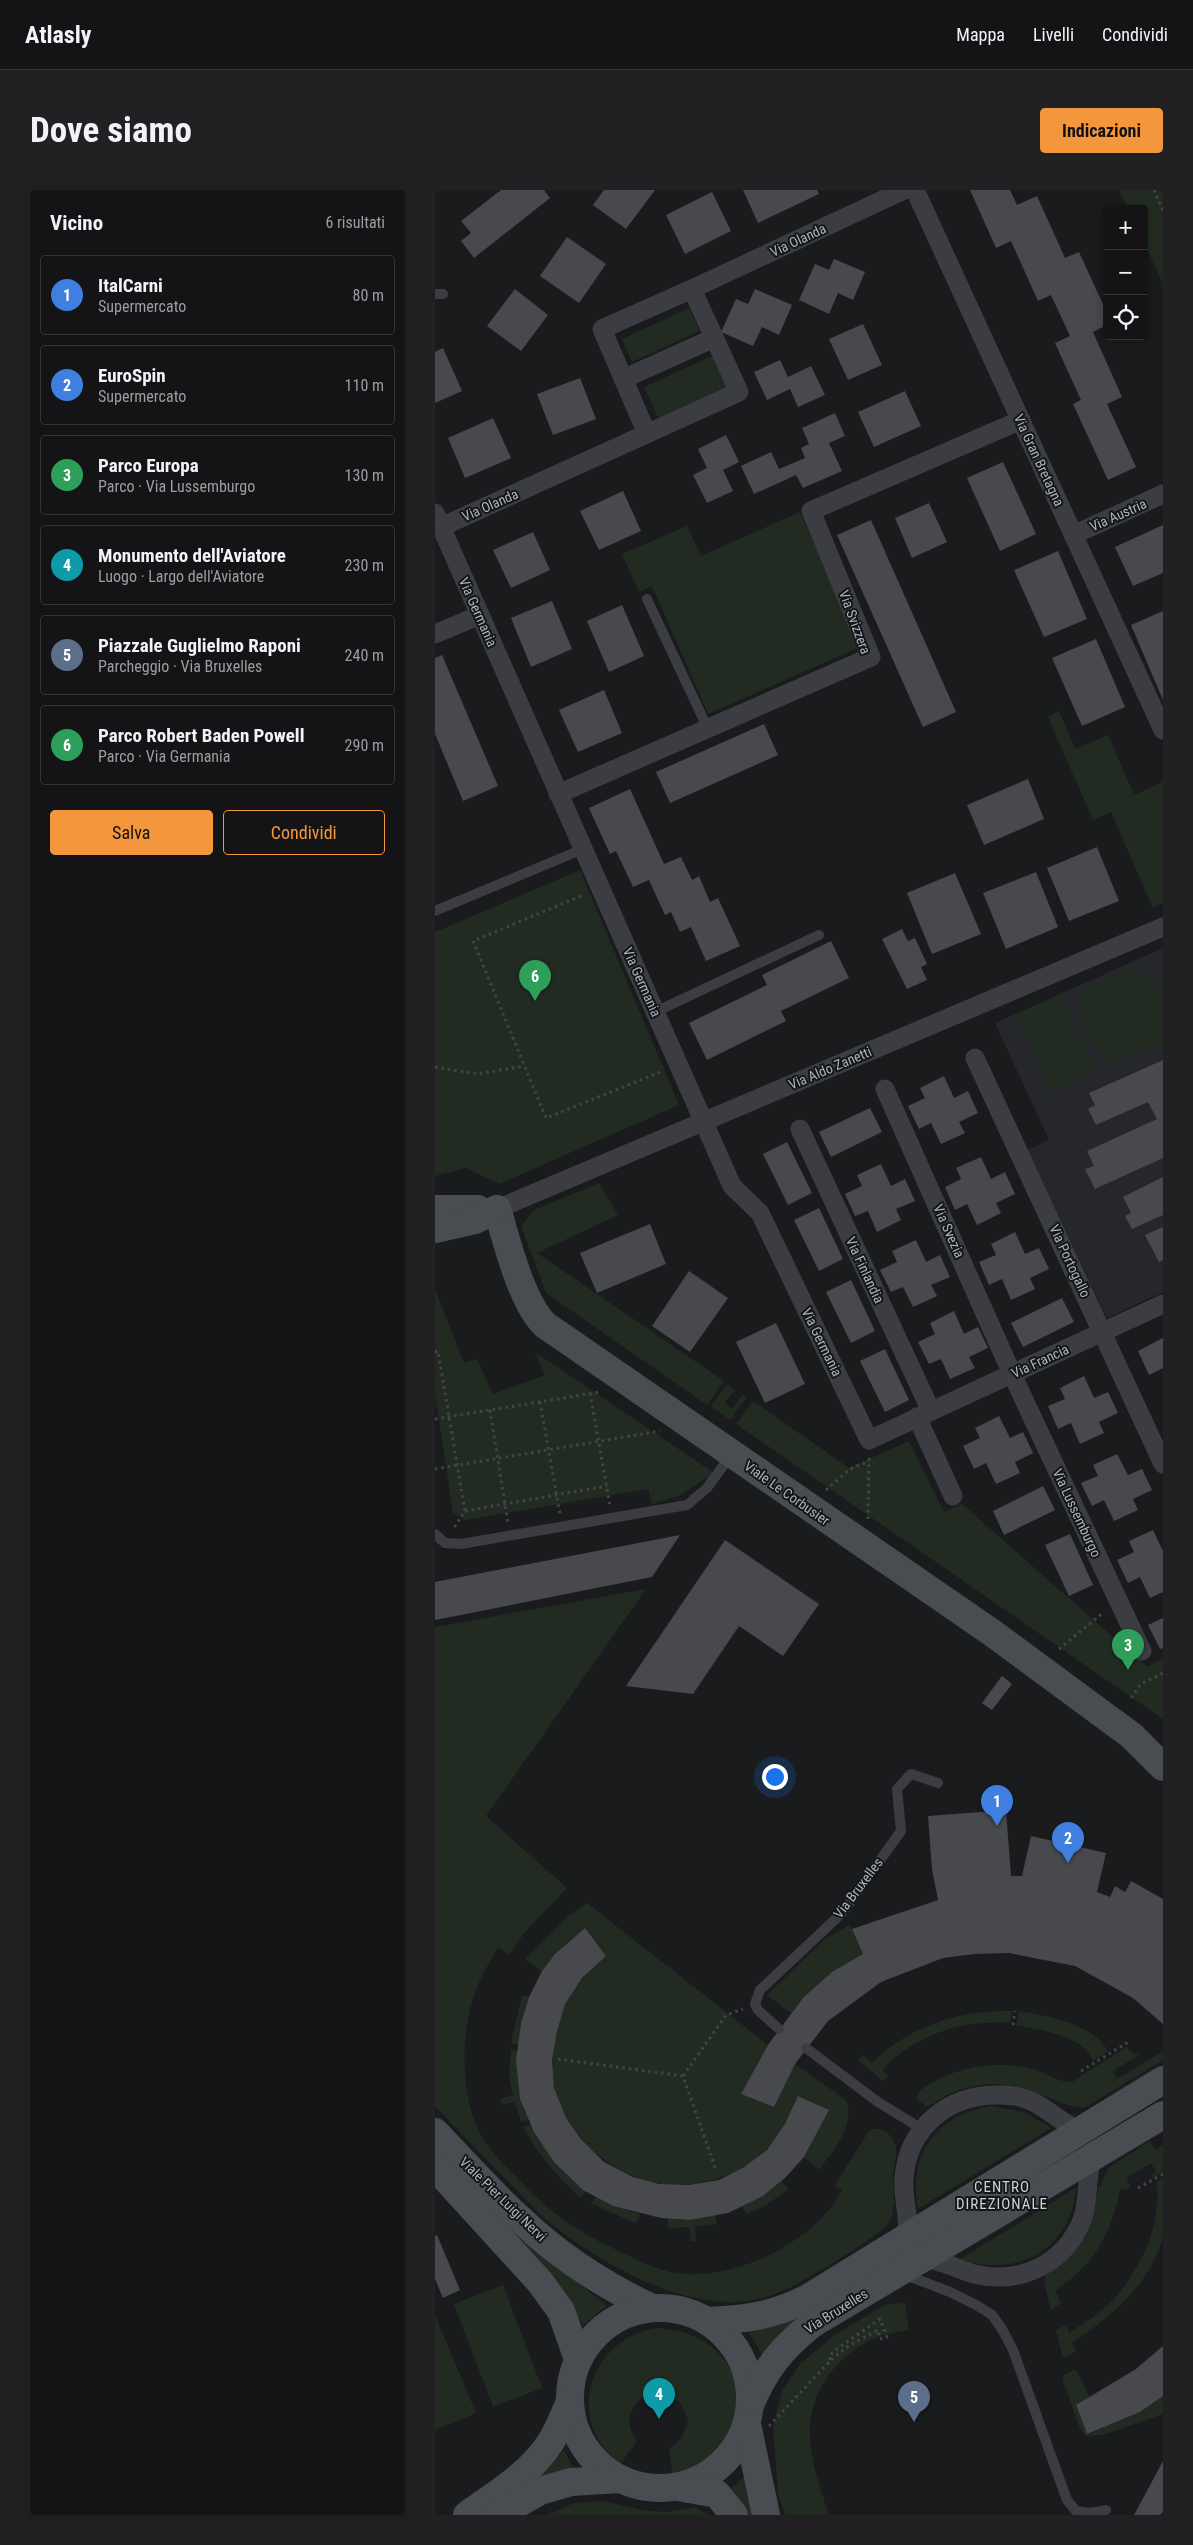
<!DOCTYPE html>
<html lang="it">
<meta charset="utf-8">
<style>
:root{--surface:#141416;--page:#212123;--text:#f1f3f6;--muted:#9d9ea1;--line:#333335;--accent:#f4963b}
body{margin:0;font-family:"Roboto Condensed",sans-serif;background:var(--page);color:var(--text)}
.controls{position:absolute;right:15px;top:15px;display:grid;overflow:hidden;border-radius:5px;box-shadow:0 2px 12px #0003}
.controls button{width:45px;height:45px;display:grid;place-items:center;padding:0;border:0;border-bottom:1px solid var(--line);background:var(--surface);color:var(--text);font:25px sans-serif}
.you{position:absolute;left:339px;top:1586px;width:18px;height:18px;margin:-12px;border:4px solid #fff;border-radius:50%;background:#1a73e8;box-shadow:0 0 0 8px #1a73e833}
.badge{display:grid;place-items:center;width:32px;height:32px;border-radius:50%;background:var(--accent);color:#fff;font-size:16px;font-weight:700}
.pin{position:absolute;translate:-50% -41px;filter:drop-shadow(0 1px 2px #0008)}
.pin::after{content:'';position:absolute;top:26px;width:18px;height:15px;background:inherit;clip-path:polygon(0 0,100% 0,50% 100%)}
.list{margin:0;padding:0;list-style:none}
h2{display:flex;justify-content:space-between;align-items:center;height:65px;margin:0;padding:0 20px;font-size:21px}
h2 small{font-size:16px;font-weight:400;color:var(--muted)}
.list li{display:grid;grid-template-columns:32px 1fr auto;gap:15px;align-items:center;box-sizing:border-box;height:80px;margin:0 10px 10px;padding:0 10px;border:1px solid var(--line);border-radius:5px}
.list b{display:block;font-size:19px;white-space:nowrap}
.list p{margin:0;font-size:16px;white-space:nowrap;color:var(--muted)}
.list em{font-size:16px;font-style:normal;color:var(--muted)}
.actions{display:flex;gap:10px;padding:15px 20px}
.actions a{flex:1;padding:11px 0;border:1px solid var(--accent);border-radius:5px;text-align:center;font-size:18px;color:var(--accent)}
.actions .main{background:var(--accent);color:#111}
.icon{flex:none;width:28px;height:28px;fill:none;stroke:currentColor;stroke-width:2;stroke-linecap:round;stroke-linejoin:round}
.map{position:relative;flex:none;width:728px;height:2325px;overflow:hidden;border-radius:5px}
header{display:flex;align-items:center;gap:30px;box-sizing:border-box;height:70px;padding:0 25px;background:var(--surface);border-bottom:1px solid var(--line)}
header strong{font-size:24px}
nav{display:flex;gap:28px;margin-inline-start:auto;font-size:18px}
.intro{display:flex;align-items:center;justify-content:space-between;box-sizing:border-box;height:120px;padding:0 30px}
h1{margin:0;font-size:35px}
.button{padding:12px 22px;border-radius:5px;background:var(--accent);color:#111;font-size:18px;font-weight:700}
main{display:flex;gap:30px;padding:0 30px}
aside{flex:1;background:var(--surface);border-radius:5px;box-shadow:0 2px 12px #0003}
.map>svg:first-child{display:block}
.built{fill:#26272a}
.green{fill:#222b22}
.building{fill:#47494d}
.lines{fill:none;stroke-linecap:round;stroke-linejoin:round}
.path{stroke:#414549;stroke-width:3;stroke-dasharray:2.5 4;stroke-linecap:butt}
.lane{stroke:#3b3d42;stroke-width:10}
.street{stroke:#3b3d42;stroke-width:19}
.secondary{stroke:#494d52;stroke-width:28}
.labels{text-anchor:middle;stroke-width:4;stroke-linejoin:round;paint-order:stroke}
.street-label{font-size:14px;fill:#adb4bc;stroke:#151618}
.neighbourhood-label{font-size:15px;letter-spacing:1px;fill:#ced2d8;stroke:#151618}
</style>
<header>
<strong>Atlasly</strong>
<nav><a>Mappa</a><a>Livelli</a><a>Condividi</a></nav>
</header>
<div class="intro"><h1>Dove siamo</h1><a class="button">Indicazioni</a></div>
<main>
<aside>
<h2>Vicino<small>6 risultati</small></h2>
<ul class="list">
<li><span class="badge" style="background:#3f7fe0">1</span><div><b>ItalCarni</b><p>Supermercato</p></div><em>80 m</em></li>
<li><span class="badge" style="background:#3f7fe0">2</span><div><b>EuroSpin</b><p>Supermercato</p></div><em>110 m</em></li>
<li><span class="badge" style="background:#2e9e5b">3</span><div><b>Parco Europa</b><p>Parco · Via Lussemburgo</p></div><em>130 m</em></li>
<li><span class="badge" style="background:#0f9aa8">4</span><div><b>Monumento dell'Aviatore</b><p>Luogo · Largo dell'Aviatore</p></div><em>230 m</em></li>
<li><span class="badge" style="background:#5c6f8a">5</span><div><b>Piazzale Guglielmo Raponi</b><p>Parcheggio · Via Bruxelles</p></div><em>240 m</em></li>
<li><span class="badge" style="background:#2e9e5b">6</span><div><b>Parco Robert Baden Powell</b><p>Parco · Via Germania</p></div><em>290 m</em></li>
</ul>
<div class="actions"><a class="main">Salva</a><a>Condividi</a></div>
</aside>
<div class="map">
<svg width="728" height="2325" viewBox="0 0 728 2325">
<rect width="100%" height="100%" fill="#1a1b1d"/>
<polygon class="built" points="728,758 728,1102 672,1128 593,960 614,950 560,833"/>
<g class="green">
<polygon points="684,0 728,0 728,94 709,53 709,19 693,19"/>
<polygon points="254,118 265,141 197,172 187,149"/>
<polygon points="277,166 292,198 224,230 209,197"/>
<polygon points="365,322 425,457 273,524 217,396 204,402 187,364 252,336 266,366"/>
<polygon points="624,521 640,559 673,545 699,605 728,592 728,713 718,718 676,622 658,630 613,527"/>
<polygon points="145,680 244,915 64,994 31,978 0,986 0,742"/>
<polygon points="700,778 728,802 728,852 678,874 649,844 646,801"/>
<polygon points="627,804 660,881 614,901 581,824"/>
<polygon points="164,993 183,1025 102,1063 289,1191 272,1215 111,1103 86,1036 99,1020"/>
<polygon points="0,1099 29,1173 42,1169 58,1204 110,1185 100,1162 279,1283 244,1306 217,1314 213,1299 30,1330 18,1323 0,1205"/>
<polygon points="292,1194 300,1200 290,1213 297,1219 308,1204 312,1207 295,1230 276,1216"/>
<polygon points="318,1211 414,1278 474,1251 509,1322 527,1314 712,1477 728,1468 728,1529 301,1234"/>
<path d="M 211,1399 L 51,1626 L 132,1698 L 91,1741 L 74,1764 L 63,1758 C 56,1770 48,1782 43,1795 C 26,1834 25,1893 40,1932 C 49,1958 70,1975 88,1994 C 124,2031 148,2044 194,2066 C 211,2074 228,2082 247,2084 C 280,2086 314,2076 342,2061 C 370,2045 391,2029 407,2000 L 400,1995 L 434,1941 C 441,1936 452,1940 456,1947 C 466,1961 459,1970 458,1986 C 458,2001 461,2017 455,2031 C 450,2043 368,2092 352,2099 C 343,2103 333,2107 323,2109 C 257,2125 170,2076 119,2036 C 101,2022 85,2003 68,1986 C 45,1963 22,1940 0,1916 L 0,1437 Z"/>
<path d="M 152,1713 L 333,1855 L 306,1904 L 339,1917 L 360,1874 L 411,1910 C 421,1935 398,1961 384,1980 L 369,1967 L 394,1920 L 364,1906 C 355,1924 346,1947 330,1961 C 271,2013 188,2004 141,1941 C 132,1930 122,1916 120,1901 C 114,1873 119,1842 130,1815 C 138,1796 155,1780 171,1766 L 150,1738 L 120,1764 L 107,1781 L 90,1769 L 132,1727 Z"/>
<polygon points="415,1735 428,1764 368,1808 356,1823 332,1805 390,1749"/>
<polygon points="87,1805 94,1807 83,1855 76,1853"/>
<path d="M 577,1821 L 575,1833 C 526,1830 481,1844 447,1880 L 453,1886 L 448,1891 L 423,1870 L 428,1865 L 437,1873 C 477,1835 523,1820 577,1821 Z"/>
<path d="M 584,1821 C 613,1826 657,1833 673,1861 L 658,1871 C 648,1845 605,1840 581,1835 Z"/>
<path d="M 691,1857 L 698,1863 L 704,1865 L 678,1881 L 682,1889 L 728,1861 L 728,1870 L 649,1918 C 632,1917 617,1908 602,1903 C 571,1891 542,1891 512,1905 C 505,1909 499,1914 492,1917 L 481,1908 C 483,1900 490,1897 497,1893 C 526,1875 565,1870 598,1879 C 611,1882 623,1893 637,1892 Z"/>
<polygon points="76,1859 82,1861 94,1930 86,1932 80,1912 67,1915 66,1908 78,1906 74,1887"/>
<path d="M 557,1916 L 589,1922 L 616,1938 L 483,2019 C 472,1964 502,1924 557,1916 Z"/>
<path d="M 96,1934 L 151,2001 L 146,2008 C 122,1987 103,1965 88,1937 Z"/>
<path d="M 715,1951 L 721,1960 L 728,1955 L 728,1982 L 717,1988 L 716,1985 L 721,1982 L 716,1973 L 691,1988 L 696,1998 L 685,2000 C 675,2047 659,2074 620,2101 L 626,2113 L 616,2120 L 610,2096 L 610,2083 L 660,2015 L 663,1997 L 666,1996 L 673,1978 Z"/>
<path d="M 728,1988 C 728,2006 728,2028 728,2046 C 718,2091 674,2130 637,2152 L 641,2161 L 628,2168 L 621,2140 L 631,2135 L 634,2143 C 650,2132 667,2122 680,2108 C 706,2078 728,2032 721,1992 Z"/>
<polygon points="346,1991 354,1999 328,2017 311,2024 307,2016 328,2006"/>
<path d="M 641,1998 C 636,2060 581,2089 525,2069 Z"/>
<polygon points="46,2001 122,2076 172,2116 148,2135"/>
<polygon points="161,2007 178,2016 205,2024 201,2033 156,2014"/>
<polygon points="280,2025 282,2034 260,2036 261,2051 256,2051 254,2037 233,2038 233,2029 255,2030"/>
<polygon points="68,2095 107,2198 58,2217 19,2114"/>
<path d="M 470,2113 L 474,2140 C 463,2142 450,2143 440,2148 C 401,2166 373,2202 375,2247 C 376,2274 386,2300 394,2325 L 350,2325 L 343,2304 L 338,2237 L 347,2201 L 365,2174 L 400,2145 L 451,2114 Z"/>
<polygon points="0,2125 41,2223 0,2240"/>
<polygon points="367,2125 330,2172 325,2161 312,2140"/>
<path d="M 223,2138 C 326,2144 329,2267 238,2288 L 234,2259 L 246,2249 L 253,2232 C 242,2176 172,2211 202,2251 L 186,2273 C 127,2232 155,2147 223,2138 Z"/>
<polygon points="638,2180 642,2181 655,2208 641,2216 652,2244 705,2222 728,2206 728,2224 668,2245 652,2246 646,2241 628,2191 628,2186"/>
<polygon points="129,2260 139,2280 93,2295 113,2278"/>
<polygon points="313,2283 320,2325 314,2325 296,2299"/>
<polygon points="167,2311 208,2320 231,2322 260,2317 273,2325 111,2325 139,2313"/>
</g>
<g class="building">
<polygon points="66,0 109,0 115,8 39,68 26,51 36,43 26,31"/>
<polygon points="169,0 220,0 191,39 158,15"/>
<polygon points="308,0 382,0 384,4 323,33"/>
<polygon points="535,0 575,0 582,15 602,6 630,68 644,62 672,123 672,135 658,142 687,207 672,214 701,277 673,290 638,214 646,210 620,153 635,146 616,105 603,111 576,51 561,58"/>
<polygon points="277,2 296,41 250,64 231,25"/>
<polygon points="132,47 171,74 144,113 105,86"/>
<polygon points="399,69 430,82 418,110 403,103 394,124 364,110 380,74 394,80"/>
<polygon points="80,99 113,125 86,161 52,136"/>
<polygon points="320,99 357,115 344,145 327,137 318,156 286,142 301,109 313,114"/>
<polygon points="428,134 447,175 413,190 394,149"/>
<polygon points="8,158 27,201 0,213 0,162"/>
<polygon points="345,170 353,187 376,176 390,205 363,217 355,199 332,210 319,182"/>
<polygon points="145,188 161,229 118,245 102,204"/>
<polygon points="470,201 486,236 439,257 423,222"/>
<polygon points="400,223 410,246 394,253 407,281 368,298 361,285 319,304 306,276 336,262 344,279 370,268 366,258 374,254 367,238"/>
<polygon points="58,228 76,268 30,288 13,248"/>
<polygon points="291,245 304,272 288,280 298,301 272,313 258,285 272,278 263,259"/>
<polygon points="568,272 601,344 565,361 532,288"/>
<polygon points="188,301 206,341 164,360 145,321"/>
<polygon points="494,313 512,352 477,368 460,328"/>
<polygon points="436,330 521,522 488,537 402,345"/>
<polygon points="728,335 728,383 698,396 680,357"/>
<polygon points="98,342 115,380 76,398 58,360"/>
<polygon points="623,361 652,429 609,447 579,380"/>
<polygon points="117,411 137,459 96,477 76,428"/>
<polygon points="187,415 209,466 174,482 152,431"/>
<polygon points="728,421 728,510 696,435"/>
<polygon points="661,449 690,517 647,536 617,468"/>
<polygon points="7,465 63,596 28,611 0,544 0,468"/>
<polygon points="169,500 187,543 143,562 124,520"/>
<polygon points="329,534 343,565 235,613 221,582"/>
<polygon points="593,589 609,629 549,655 532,615"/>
<polygon points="195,599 229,674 246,667 257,690 264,686 275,712 283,708 305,756 271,771 256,737 245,742 236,722 230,725 214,690 198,697 181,661 175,664 154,618"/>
<polygon points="662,657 684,711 634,731 612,678"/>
<polygon points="601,682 623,737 571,759 548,703"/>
<polygon points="520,683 546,744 497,764 472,703"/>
<polygon points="467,739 473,751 480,748 492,774 486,777 492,790 472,799 447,749"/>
<polygon points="396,751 414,788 346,821 351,831 272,870 254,833 332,795 327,785"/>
<polygon points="728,870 728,968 660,999 650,979 659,976 652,961 722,929 713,912 661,935 653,919 660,915 654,903"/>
<polygon points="509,886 519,908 533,901 543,923 524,932 530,943 506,954 496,933 484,939 473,916 490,908 485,898"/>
<polygon points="435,918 447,942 396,967 384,942"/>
<polygon points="352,952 377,1003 353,1015 328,964"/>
<polygon points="546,967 556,989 570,982 580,1004 561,1013 566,1023 542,1035 532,1014 520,1020 510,997 526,989 521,978"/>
<polygon points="446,974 456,996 470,989 480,1011 461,1019 466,1030 442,1042 433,1021 420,1026 410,1004 427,996 422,985"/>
<polygon points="728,987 728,1025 697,1039 690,1026 696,1023 688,1007"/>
<polygon points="384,1018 408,1069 384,1081 359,1030"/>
<polygon points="215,1034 231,1074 162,1103 145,1063"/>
<polygon points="728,1037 728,1070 724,1072 710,1045"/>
<polygon points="580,1042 590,1064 604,1058 614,1079 595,1088 600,1099 576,1110 567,1089 554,1095 544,1072 561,1065 556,1054"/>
<polygon points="481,1050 491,1072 505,1065 515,1087 496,1095 502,1106 478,1117 468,1097 456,1102 445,1080 462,1072 457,1061"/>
<polygon points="254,1081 293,1108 255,1162 217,1136"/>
<polygon points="416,1090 440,1141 416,1153 391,1102"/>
<polygon points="627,1108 639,1132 588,1157 576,1133"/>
<polygon points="519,1121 529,1144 543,1137 553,1158 534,1167 540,1178 515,1189 506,1169 494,1174 483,1152 500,1144 495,1133"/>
<polygon points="341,1133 370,1194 330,1213 301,1152"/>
<polygon points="728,1148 728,1178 714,1185 703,1161"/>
<polygon points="450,1159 474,1210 450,1222 425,1171"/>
<polygon points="649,1186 659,1208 673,1202 683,1223 664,1232 669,1243 645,1254 636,1233 623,1239 613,1216 630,1209 625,1198"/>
<polygon points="564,1226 575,1248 588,1242 598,1263 580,1272 585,1283 561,1294 551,1273 539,1279 528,1256 545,1248 540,1238"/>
<polygon points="682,1264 693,1285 707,1279 717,1300 698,1309 703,1320 679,1331 669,1310 657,1316 646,1293 663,1286 658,1275"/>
<polygon points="608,1296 620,1320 569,1345 558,1321"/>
<polygon points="718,1340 728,1361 728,1402 715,1408 705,1387 693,1393 682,1370 699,1362 694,1351"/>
<polygon points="635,1344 658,1395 634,1406 610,1355"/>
<polygon points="245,1345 217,1387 0,1430 0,1392"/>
<polygon points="290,1350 384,1414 348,1466 304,1436 258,1504 191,1496"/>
<polygon points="728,1428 728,1458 725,1459 713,1435"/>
<polygon points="567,1486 577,1494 557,1520 547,1513"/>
<polygon points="571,1620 576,1686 587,1686 596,1646 671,1663 662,1702 675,1707 680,1696 690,1702 696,1691 728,1709 728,1834 698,1808 640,1776 574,1763 540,1764 508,1768 446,1792 393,1831 360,1874 339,1917 306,1904 333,1855 368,1808 397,1782 428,1764 417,1739 503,1710 497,1679 493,1626"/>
<polygon points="150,1738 171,1766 147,1788 130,1814 122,1841 117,1870 119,1898 131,1928 146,1949 169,1972 198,1987 224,1994 254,1995 284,1990 309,1977 332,1960 350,1934 363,1906 394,1920 369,1967 351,1987 328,2006 293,2023 255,2030 226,2028 178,2016 148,2000 119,1972 99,1942 85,1909 81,1870 86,1834 94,1807 107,1781 120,1764"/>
<polygon points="2,2045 25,2100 8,2108 0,2089 0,2046"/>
<polygon points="728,2156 728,2206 705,2222 652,2244 641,2215 701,2179"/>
<polygon points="728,2271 728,2325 699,2325"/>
</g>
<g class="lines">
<g class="path">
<polyline points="719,0 728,21"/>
<polyline points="146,706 38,751 111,928 228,881"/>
<polyline points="0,877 42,884 90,876"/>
<polyline points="0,1162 3,1161 30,1321 18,1339"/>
<polyline points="155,1203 175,1316"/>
<polyline points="105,1212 125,1324"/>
<polyline points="55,1220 73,1333"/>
<polyline points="0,1229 165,1202"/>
<polyline points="0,1279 225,1241"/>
<polyline points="391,1300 415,1279 434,1271"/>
<polyline points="30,1321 172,1296"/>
<polyline points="433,1329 434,1268"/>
<polyline points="624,1459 669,1422"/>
<polyline points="696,1508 706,1494 728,1483"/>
<polyline points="578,1835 580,1821"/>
<polyline points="123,1869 248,1886 281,1980"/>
<polyline points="646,1881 695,1851"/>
<polyline points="248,1886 291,1825 308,1819"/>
<polyline points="703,1998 728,1984"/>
<polyline points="334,2236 396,2170 394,2167 399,2161 445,2129 452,2147 445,2149 443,2140 415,2155 396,2170"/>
</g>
<g class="lane">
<polyline points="0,104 8,104"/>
<polyline points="212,409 273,539"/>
<polyline points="0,721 148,659"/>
<polyline points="220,822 384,745"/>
<polyline points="0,1344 10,1353 26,1354 252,1315 272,1298 296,1265"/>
<polyline points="344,1839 323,1820 320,1814 325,1800 407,1723 466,1641 462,1599 476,1584 503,1593"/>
<polyline points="371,1858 443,1912 487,1939"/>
<polyline points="468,2084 515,2102 543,2116 557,2125 567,2139 578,2160 632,2310 641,2321 656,2323 671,2320"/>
</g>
<g class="street">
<polyline points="480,0 728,540"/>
<polyline points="188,189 279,148"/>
<polyline points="212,244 167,139 257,99"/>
<polyline points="0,323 297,996 325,1023 434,1250 728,1114"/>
<polyline points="6,337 304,202 257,99 469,0"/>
<polyline points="638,345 728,304"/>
<polyline points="0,444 45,425"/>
<polyline points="123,604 436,467 376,321 586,230"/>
<polyline points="540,868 728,1274"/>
<polyline points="450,899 577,1184 707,1461"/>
<polyline points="365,939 496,1221"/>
<polyline points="62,1019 728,737"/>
<polyline points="482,1227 518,1306"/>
<path d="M 471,2048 C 476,2029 467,2008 469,1988 C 473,1937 514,1904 564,1905 C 574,1905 585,1906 594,1910 C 613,1918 627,1934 646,1941"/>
<path d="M 488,2069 C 505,2069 522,2079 539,2084 C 584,2095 629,2075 647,2030 C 655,2010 650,1986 658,1967"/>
</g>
<g class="secondary">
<polyline points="0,1019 43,1019"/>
<path d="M 62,1019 C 72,1051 86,1112 110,1135 L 556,1442 L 697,1546 L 728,1577"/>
<polyline points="0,1039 40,1030 62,1019"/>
<path d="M 0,1942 C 29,1972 56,2003 86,2030 C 124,2066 170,2096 217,2118"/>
<polyline points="0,1977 105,2092 126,2121 143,2169"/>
<circle cx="225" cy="2208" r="90"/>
<path d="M 272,2131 C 309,2130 340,2125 373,2108 L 728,1890"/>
<path d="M 315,2215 C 330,2179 346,2159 377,2134 L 728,1925"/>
<polyline points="312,2234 331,2325"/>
<polyline points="243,2297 282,2304 299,2325"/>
<path d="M 32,2325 C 61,2304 95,2284 115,2253 C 123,2241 128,2227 134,2214"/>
<polyline points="63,2325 105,2301 136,2292 184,2289"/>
</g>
</g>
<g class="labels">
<g class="street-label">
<text transform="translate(363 50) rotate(-25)" y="5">Via Olanda</text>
<text transform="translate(604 270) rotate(65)" y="5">Via Gran Bretagna</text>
<text transform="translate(55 315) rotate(-24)" y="5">Via Olanda</text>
<text transform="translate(683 325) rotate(-24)" y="5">Via Austria</text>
<text transform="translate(43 422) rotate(66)" y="5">Via Germania</text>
<text transform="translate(420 432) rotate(70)" y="5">Via Svizzera</text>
<text transform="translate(207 792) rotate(66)" y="5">Via Germania</text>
<text transform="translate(395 878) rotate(-23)" y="5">Via Aldo Zanetti</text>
<text transform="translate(514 1041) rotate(66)" y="5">Via Svezia</text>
<text transform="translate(635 1071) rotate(65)" y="5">Via Portogallo</text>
<text transform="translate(430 1080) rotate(65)" y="5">Via Finlandia</text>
<text transform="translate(387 1152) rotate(64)" y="5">Via Germania</text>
<text transform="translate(605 1171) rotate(-25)" y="5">Via Francia</text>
<text transform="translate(352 1303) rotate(35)" y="5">Viale Le Corbusier</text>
<text transform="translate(642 1323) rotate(65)" y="5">Via Lussemburgo</text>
<text transform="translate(423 1698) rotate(-53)" y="5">Via Bruxelles</text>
<text transform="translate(68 2009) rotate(44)" y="5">Viale Pier Luigi Nervi</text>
<text transform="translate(401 2121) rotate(-32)" y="5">Via Bruxelles</text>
</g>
<g class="neighbourhood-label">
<text x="567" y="2002">CENTRO<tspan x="567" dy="17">DIREZIONALE</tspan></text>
</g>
</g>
</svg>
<div class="controls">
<button>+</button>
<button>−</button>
<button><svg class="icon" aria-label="locate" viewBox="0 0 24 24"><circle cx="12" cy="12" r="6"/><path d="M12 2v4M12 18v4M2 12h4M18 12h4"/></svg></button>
</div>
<div class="you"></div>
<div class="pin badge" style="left:562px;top:1636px;background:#3f7fe0">1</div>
<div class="pin badge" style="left:633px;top:1673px;background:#3f7fe0">2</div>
<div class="pin badge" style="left:693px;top:1480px;background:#2e9e5b">3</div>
<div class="pin badge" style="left:224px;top:2229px;background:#0f9aa8">4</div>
<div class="pin badge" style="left:479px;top:2232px;background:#5c6f8a">5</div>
<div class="pin badge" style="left:100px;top:811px;background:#2e9e5b">6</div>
</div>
</main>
